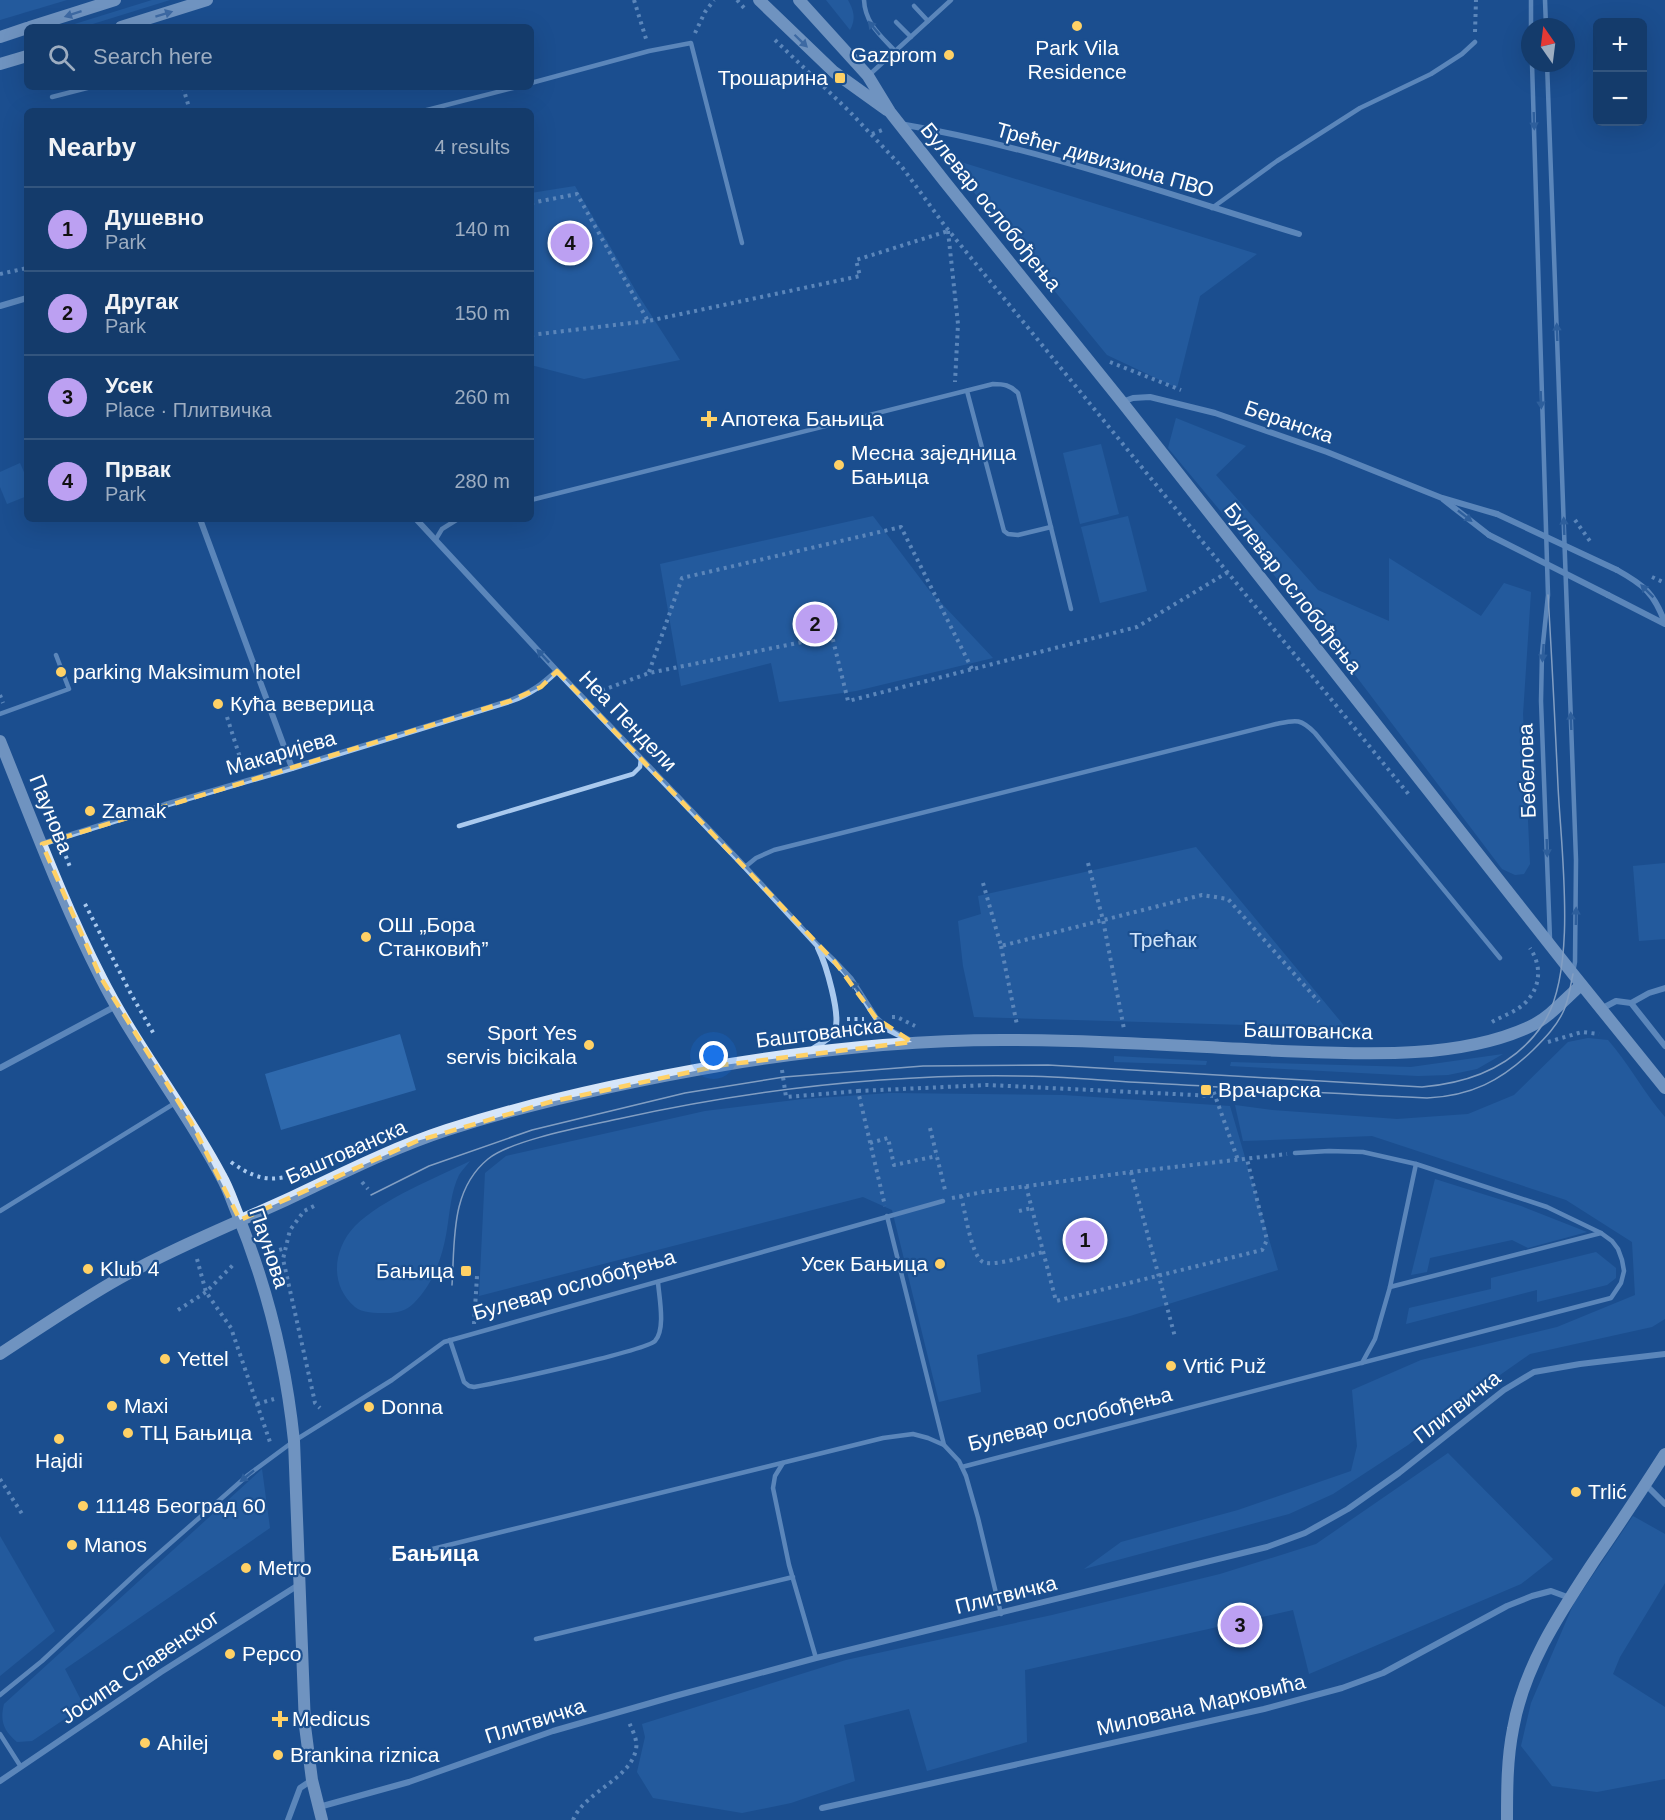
<!DOCTYPE html>
<meta charset="utf-8">
<style>
:root{--surface:#143b6b;--page:#214673;--text:#f1f3f6;--muted:#9dadc1;--line:#33557e;--accent:#bca0f2}
body{margin:0;font-family:Helvetica,sans-serif;background:var(--page);color:var(--text)}
.controls{position:absolute;right:18px;top:18px;display:grid;overflow:hidden;border-radius:9px;box-shadow:0 6px 24px #0002}
.controls button{width:54px;height:54px;display:grid;place-items:center;padding:0;border:0;border-bottom:2px solid var(--line);background:var(--surface);color:var(--text);font:30px sans-serif}
.compass{position:absolute;left:1521px;top:18px;width:54px;height:54px;border-radius:50%;background:var(--surface);box-shadow:0 6px 24px #0002;rotate:346deg}
.you{position:absolute;left:714px;top:1056px;width:21px;height:21px;margin:-15px;border:4px solid #fff;border-radius:50%;background:#1a73e8;box-shadow:0 0 0 9px #1a73e833}
.badge{display:grid;place-items:center;width:39px;height:39px;border-radius:50%;background:var(--accent);color:#111;font-size:20px;font-weight:700}
.pin{position:absolute;translate:-50% -50%;border:3px solid #fff;box-shadow:0 2px 6px #0006}
.list{margin:0;padding:0;list-style:none}
h2{display:flex;justify-content:space-between;align-items:center;height:78px;margin:0;padding:0 24px;font-size:26px}
h2 small{font-size:20px;font-weight:400;color:var(--muted)}
.list li{display:grid;grid-template-columns:39px 1fr auto;gap:18px;align-items:center;box-sizing:border-box;height:84px;padding:0 24px;border-top:2px solid var(--line)}
.list b{display:block;font-size:22px;white-space:nowrap}
.list p{margin:0;font-size:20px;white-space:nowrap;color:var(--muted)}
.list em{font-size:20px;font-style:normal;color:var(--muted)}
.icon{flex:none;width:33px;height:33px;fill:none;stroke:currentColor;stroke-width:2;stroke-linecap:round;stroke-linejoin:round}
.map{position:relative;flex:none;width:1665px;height:1820px;overflow:hidden}
.search{position:absolute;background:var(--surface);box-shadow:0 6px 24px #0002;left:24px;top:24px;width:510px;height:66px;display:flex;align-items:center;gap:15px;box-sizing:border-box;padding:0 21px;border-radius:9px;color:var(--muted);font-size:22px}
.panel{position:absolute;background:var(--surface);box-shadow:0 6px 24px #0002;left:24px;top:108px;width:510px;height:414px;border-radius:9px}
.map>svg:first-child{display:block}
.green{fill:#2e69ad}
.lines{fill:none;stroke-linecap:round;stroke-linejoin:round}
.path{stroke:#a9c9ee;stroke-width:4;stroke-dasharray:3 4.5;stroke-linecap:butt}
.lane{stroke:#a9c9ee;stroke-width:4.5}
.street{stroke:#a9c9ee;stroke-width:6}
.secondary{stroke:#d6e6fa;stroke-width:12}
.tram{stroke:#fff;stroke-width:1.5}
.street-bridge{stroke:#a9c9ee;stroke-width:6}
.oneway{fill:#668bba}
.oneway2{fill:#4674ac}
.marked{fill:none;stroke:#ffd166;stroke-width:4.5;stroke-dasharray:12 8;stroke-linejoin:round}
.poi-dot{fill:#ffd166;stroke:#1b4f8f;stroke-width:2}
.labels{text-anchor:middle;stroke-width:4.5;stroke-linejoin:round;paint-order:stroke}
.poi-label{font-size:21px;fill:#fff;stroke:#1b4f8f;text-anchor:start}
.street-label{font-size:21px;fill:#fff;stroke:#1b4f8f}
.park-label{font-size:21px;fill:#cfe3fa;stroke:#1b4f8f}
.neighbourhood-label{font-size:22px;font-weight:bold;fill:#fff;stroke:#1b4f8f}
</style>
<div class="map">
<svg width="1665" height="1820" viewBox="0 0 1665 1820">
<rect width="100%" height="100%" fill="#1b4f8f"/>
<g class="green">
<polygon points="0,0 67,0 0,20"/>
<polygon points="152,0 170,0 83,27 65,27"/>
<path d="M 826,0 L 848,0 C 854,11 856,19 850,30 Z"/>
<polygon points="945,157 1257,254 1200,296 1177,388 1107,355"/>
<polygon points="575,186 637,293 680,360 584,379 531,365 531,193"/>
<polygon points="1176,418 1246,446 1216,475 1318,590 1389,621 1389,558 1481,616 1504,583 1531,592 1523,714 1530,864 1524,874 1515,875 1502,869 1334,647 1168,448"/>
<polygon points="1101,444 1119,514 1080,524 1063,453"/>
<polygon points="20,463 27,479 27,496 7,504 0,487 0,472"/>
<polygon points="873,516 929,590 993,658 856,691 779,702 771,663 681,686 660,564"/>
<polygon points="1128,516 1147,591 1100,603 1081,527"/>
<polygon points="1196,847 1346,1028 974,1017 963,966 958,921 981,914 978,896"/>
<polygon points="1665,863 1665,939 1639,941 1633,866"/>
<polygon points="400,1034 416,1090 281,1130 265,1074"/>
<path d="M 1588,1038 L 1608,1040 C 1629,1064 1644,1093 1665,1117 L 1665,1319 L 1652,1327 L 1530,1354 L 1480,1389 L 1408,1445 L 1333,1494 L 1289,1514 L 1084,1569 L 1121,1542 L 1238,1510 L 1351,1471 L 1357,1446 L 1352,1390 L 1421,1360 L 1557,1327 L 1635,1295 L 1632,1242 L 1566,1200 L 1372,1136 L 1243,1141 L 1235,1105 L 1272,1110 L 1397,1119 L 1468,1114 L 1514,1095 L 1568,1042 Z"/>
<polygon points="1503,1054 1477,1069 1448,1075 1418,1076 1230,1066 1231,1062 1411,1067"/>
<polygon points="1114,1056 1207,1061 1206,1065 1114,1062"/>
<polygon points="890,1093 1063,1095 1230,1106 1278,1270 1130,1316 977,1355 981,1392 939,1402 892,1210 863,1197 479,1296 485,1173 506,1156 705,1111 803,1099"/>
<path d="M 470,1161 C 467,1165 462,1170 459,1175 C 451,1191 450,1211 447,1229 C 443,1255 434,1283 414,1303 C 406,1311 397,1313 386,1313 C 376,1313 362,1313 355,1307 C 329,1285 333,1249 355,1226 C 382,1199 436,1178 470,1161 Z"/>
<polygon points="1435,1179 1521,1206 1587,1232 1528,1248 1512,1240 1430,1258 1427,1272 1411,1275"/>
<polygon points="1596,1252 1616,1268 1616,1278 1607,1285 1537,1302 1537,1290 1406,1324 1409,1308 1491,1289 1491,1278"/>
<polygon points="1448,1453 1553,1559 1521,1584 1309,1674 1293,1610 1025,1670 1027,1742 927,1771 909,1709 844,1725 855,1781 791,1803 742,1813 653,1798 637,1772 645,1737 642,1724 846,1660 1052,1615 1220,1574 1316,1544"/>
<path d="M 262,1469 L 270,1528 L 65,1669 L 84,1706 L 32,1741 L 17,1742 C 3,1730 0,1721 4,1704 Z"/>
<polygon points="1633,1516 1665,1534 1665,1583 1620,1657 1613,1674 1665,1707 1665,1779 1597,1792 1552,1786 1521,1746 1531,1703 1574,1603"/>
<polygon points="0,1536 55,1631 0,1676"/>
</g>
<g class="lines">
<g class="path">
<polyline points="634,0 647,42"/>
<polyline points="737,0 745,9"/>
<polyline points="1475,32 1476,0"/>
<polyline points="695,33 705,12 714,0"/>
<polyline points="775,40 849,111 902,167 945,226 1410,796"/>
<polyline points="183,87 190,111"/>
<polyline points="872,134 885,129"/>
<polyline points="531,203 577,194 648,321"/>
<polyline points="948,231 958,324 955,382"/>
<polyline points="0,274 27,268"/>
<polyline points="531,335 648,321 860,276 856,260 948,231"/>
<polyline points="1110,362 1181,390"/>
<polyline points="1575,520 1592,544"/>
<polyline points="1652,577 1665,583"/>
<polyline points="649,672 682,578 901,527 973,671"/>
<polyline points="595,693 649,673 832,636 848,701 1137,627 1228,572"/>
<polyline points="0,695 3,703"/>
<polyline points="227,717 244,770"/>
<polyline points="63,849 70,867"/>
<polyline points="1088,863 1103,920 1124,1029"/>
<polyline points="983,883 1001,946 1202,895 1228,899 1319,1002"/>
<polyline points="85,904 131,994 155,1036"/>
<polyline points="1001,946 1017,1025"/>
<polyline points="892,1017 897,1017 915,1026"/>
<polyline points="847,1019 864,1019"/>
<path d="M 1492,1022 C 1502,1016 1516,1012 1525,1003 C 1541,987 1542,966 1530,948"/>
<polyline points="1548,1042 1582,1032 1599,1034"/>
<polyline points="782,1070 786,1097 858,1091 885,1206"/>
<polyline points="858,1091 988,1085 1215,1096"/>
<polyline points="1206,1096 1206,1090 1213,1090 1238,1160"/>
<polyline points="930,1128 945,1190"/>
<polyline points="870,1143 888,1138 894,1165 937,1156"/>
<path d="M 231,1162 C 263,1185 279,1181 313,1168"/>
<polyline points="1131,1172 1175,1337"/>
<polyline points="362,1182 368,1189"/>
<polyline points="1026,1186 1056,1301 1262,1250 1267,1240 1247,1159"/>
<path d="M 961,1196 C 965,1210 971,1256 983,1262 C 994,1267 1030,1255 1043,1252"/>
<polyline points="952,1198 983,1192 1131,1172 1287,1154"/>
<polyline points="314,1206 304,1211 290,1230 283,1259 314,1398 315,1403 320,1408"/>
<polyline points="1019,1211 1032,1208"/>
<polyline points="272,1252 286,1248"/>
<polyline points="197,1259 206,1292 231,1328 271,1445"/>
<polyline points="178,1310 206,1292 233,1265"/>
<polyline points="474,1324 477,1276"/>
<polyline points="257,1404 274,1399"/>
<polyline points="0,1479 24,1517"/>
<path d="M 573,1820 C 584,1792 631,1779 636,1749 C 638,1740 632,1730 629,1722"/>
</g>
<g class="lane">
<path d="M 864,0 C 865,23 880,35 895,51"/>
<polyline points="1531,0 1531,27"/>
<polyline points="1545,0 1546,27"/>
<polyline points="914,6 928,21"/>
<polyline points="896,22 911,37"/>
<polyline points="1532,63 1548,595 1542,653 1541,701 1550,939"/>
<polyline points="1547,63 1576,860 1575,962 1573,972"/>
<polyline points="868,76 951,0"/>
<polyline points="531,83 649,51 691,43 742,243"/>
<polyline points="52,97 91,87"/>
<polyline points="423,111 517,87"/>
<polyline points="1212,208 1277,161 1360,108 1431,74 1462,54 1475,42"/>
<polyline points="967,391 1004,531 1008,534 1018,535 1051,527"/>
<path d="M 531,500 L 993,384 C 1004,384 1010,385 1018,393 L 1071,609"/>
<polyline points="436,539 442,529 458,519"/>
<polyline points="0,714 69,689 56,655"/>
<polyline points="459,826 633,774 640,767 641,758"/>
<path d="M 745,867 L 756,858 L 774,850 L 1276,724 C 1296,720 1300,718 1315,733 L 1500,958"/>
<polyline points="0,1211 175,1103"/>
<polyline points="887,1216 944,1445"/>
<polyline points="1390,1287 1601,1233"/>
<path d="M 450,1340 L 464,1382 L 469,1386 L 474,1387 C 497,1383 645,1351 655,1341 C 666,1329 659,1297 658,1282"/>
<polyline points="1362,1363 1375,1339 1390,1287 1416,1164"/>
<polyline points="783,1463 775,1476 773,1488 789,1565 816,1658"/>
<polyline points="962,1467 1611,1298 1621,1283 1624,1271 1622,1260 1618,1249 1612,1241 1601,1233 1547,1207 1416,1164 1363,1152 1329,1151 1295,1153"/>
<polyline points="392,1559 883,1438 913,1434 928,1438 944,1445 959,1461 966,1476 978,1518 1001,1614"/>
<polyline points="536,1639 793,1577"/>
<polyline points="0,1695 42,1661 141,1569 248,1475 294,1441 392,1380 444,1342 943,1201"/>
<polyline points="0,1734 21,1767"/>
</g>
<g class="street">
<path d="M 900,124 C 1036,147 1167,194 1299,234"/>
<polyline points="0,306 27,298"/>
<polyline points="1122,402 1133,398 1150,397 1215,413 1327,452 1442,498 1497,514"/>
<polyline points="1444,500 1489,535"/>
<polyline points="200,519 292,768"/>
<polyline points="416,519 557,671 745,867 817,945 835,962 851,979 876,1018 889,1030 909,1040"/>
<path d="M 1617,570 C 1644,585 1654,593 1665,623"/>
<polyline points="1608,595 1665,624"/>
<path d="M 42,844 L 165,805 L 292,768 L 510,701 C 530,694 542,685 557,671"/>
<polyline points="1631,1003 1649,993 1665,988"/>
<polyline points="1601,1009 1616,1001 1631,1003 1665,1046"/>
<path d="M 814,1048 C 821,1044 831,1038 835,1030 C 841,1015 826,964 818,948"/>
<polyline points="0,1068 116,1006"/>
<polyline points="1645,1484 1665,1504"/>
<polyline points="0,1781 161,1672 300,1584"/>
<polyline points="319,1807 409,1782 553,1731 675,1696 816,1658 1267,1547 1305,1533 1348,1509 1399,1473 1504,1390 1534,1372 1580,1364 1665,1354"/>
<polyline points="822,1808 1264,1709 1342,1688 1383,1673 1507,1606 1532,1596 1551,1591 1570,1598"/>
<polyline points="288,1820 300,1788 312,1780"/>
</g>
<g class="secondary">
<polyline points="759,0 834,72 887,110"/>
<polyline points="799,0 868,76 890,112 945,182 1122,402 1573,974 1665,1088"/>
<polyline points="30,27 115,0"/>
<polyline points="121,27 207,0"/>
<polyline points="0,37 27,28"/>
<polyline points="0,64 27,56"/>
<path d="M 0,741 C 32,820 62,902 101,978 C 136,1047 185,1108 221,1176 C 228,1188 232,1201 237,1213 C 267,1286 286,1364 294,1441 L 305,1726 L 312,1780 L 322,1820"/>
<path d="M 0,1354 C 40,1328 79,1301 120,1278 C 174,1248 231,1225 286,1200 C 339,1175 392,1148 447,1130 C 537,1101 631,1081 724,1065 C 820,1049 917,1039 1015,1040 C 1104,1040 1193,1047 1282,1051 C 1360,1054 1457,1060 1529,1027 C 1549,1018 1565,999 1581,985"/>
<path d="M 1507,1820 C 1507,1790 1507,1759 1513,1729 C 1524,1666 1560,1613 1594,1561 C 1618,1526 1642,1490 1665,1454"/>
</g>
<g class="tram">
<path d="M 371,1195 L 429,1166 L 532,1130 L 685,1093 L 784,1077 L 923,1066 L 1048,1065 L 1422,1087 C 1470,1083 1515,1066 1543,1024 C 1578,971 1561,850 1558,786 C 1555,723 1552,659 1548,595"/>
<path d="M 452,1285 C 455,1241 450,1190 488,1159 C 511,1140 587,1126 618,1119 C 750,1090 883,1074 1018,1076 C 1062,1076 1106,1081 1149,1083 C 1242,1088 1334,1094 1427,1098 C 1471,1096 1501,1081 1533,1050 C 1545,1038 1557,1026 1564,1010 C 1569,999 1570,987 1573,974"/>
</g>
<g class="street-bridge">
<polyline points="1497,514 1617,570"/>
<polyline points="1489,535 1608,595"/>
</g>
</g>
<defs><path id="oneway-solid" d="M-6-.8H1V-3.2L6.5 0L1 3.2V.8H-6Z" transform="scale(1.5)"/></defs>
<g class="oneway">
<use href="#oneway-solid" transform="translate(73 14) rotate(162)"/>
<use href="#oneway-solid" transform="translate(164 14) rotate(-17)"/>
<use href="#oneway-solid" transform="translate(801 41) rotate(44)"/>
</g>
<g class="oneway2">
<use href="#oneway-solid" transform="translate(874 28) rotate(-130)"/>
<use href="#oneway-solid" transform="translate(1534 121) rotate(88)"/>
<use href="#oneway-solid" transform="translate(1557 332) rotate(-92)"/>
<use href="#oneway-solid" transform="translate(1541 400) rotate(88)"/>
<use href="#oneway-solid" transform="translate(1465 516) rotate(38)"/>
<use href="#oneway-solid" transform="translate(1564 526) rotate(-92)"/>
<use href="#oneway-solid" transform="translate(1647 591) rotate(-135)"/>
<use href="#oneway-solid" transform="translate(1543 653) rotate(94)"/>
<use href="#oneway-solid" transform="translate(543 656) rotate(-133)"/>
<use href="#oneway-solid" transform="translate(1571 721) rotate(-92)"/>
<use href="#oneway-solid" transform="translate(1547 848) rotate(88)"/>
<use href="#oneway-solid" transform="translate(1576 916) rotate(-89)"/>
<use href="#oneway-solid" transform="translate(857 988) rotate(-125)"/>
<use href="#oneway-solid" transform="translate(247 1476) rotate(141)"/>
</g>
<path d="M0 0H1665V1820H0ZM 557,671 L 835,962 L 876,1018 L 912,1042 L 723,1065 L 550,1102 L 417,1141 L 240,1220 L 191,1122 L 101,978 L 42,844 L 510,701 L 541,687 Z" fill="#1b4f8f" fill-opacity=".55" fill-rule="evenodd"/>
<path class="marked" d="M 557,671 L 835,962 L 876,1018 L 912,1042 L 723,1065 L 550,1102 L 417,1141 L 240,1220 L 191,1122 L 101,978 L 42,844 L 510,701 L 541,687 Z"/>
<g class="poi-dot">
<circle cx="1077" cy="26" r="6"/>
<circle cx="949" cy="55" r="6"/>
<rect x="834" y="72" width="12" height="12" rx="3"/>
<path d="M706 410h6v6h6v6h-6v6h-6v-6h-6v-6h6z"/>
<circle cx="839" cy="465" r="6"/>
<circle cx="61" cy="672" r="6"/>
<circle cx="218" cy="704" r="6"/>
<circle cx="90" cy="811" r="6"/>
<circle cx="366" cy="937" r="6"/>
<circle cx="589" cy="1045" r="6"/>
<rect x="1200" y="1084" width="12" height="12" rx="3"/>
<circle cx="940" cy="1264" r="6"/>
<circle cx="88" cy="1269" r="6"/>
<rect x="460" y="1265" width="12" height="12" rx="3"/>
<circle cx="165" cy="1359" r="6"/>
<circle cx="1171" cy="1366" r="6"/>
<circle cx="112" cy="1406" r="6"/>
<circle cx="369" cy="1407" r="6"/>
<circle cx="128" cy="1433" r="6"/>
<circle cx="59" cy="1439" r="6"/>
<circle cx="1576" cy="1492" r="6"/>
<circle cx="83" cy="1506" r="6"/>
<circle cx="72" cy="1545" r="6"/>
<circle cx="246" cy="1568" r="6"/>
<circle cx="230" cy="1654" r="6"/>
<path d="M277 1710h6v6h6v6h-6v6h-6v-6h-6v-6h6z"/>
<circle cx="145" cy="1743" r="6"/>
<circle cx="278" cy="1755" r="6"/>
</g>
<g class="labels">
<g class="poi-label">
<text x="1077" y="55" text-anchor="middle">Park Vila<tspan x="1077" dy="24">Residence</tspan></text>
<text x="937" y="62" text-anchor="end">Gazprom</text>
<text x="828" y="85" text-anchor="end">Трошарина</text>
<text x="721" y="426">Апотека Бањица</text>
<text x="851" y="460">Месна заједница<tspan x="851" dy="24">Бањица</tspan></text>
<text x="73" y="679">parking Maksimum hotel</text>
<text x="230" y="711">Кућа веверица</text>
<text x="102" y="818">Zamak</text>
<text x="378" y="932">ОШ „Бора<tspan x="378" dy="24">Станковић”</tspan></text>
<text x="577" y="1040" text-anchor="end">Sport Yes<tspan x="577" dy="24">servis bicikala</tspan></text>
<text x="1218" y="1097">Врачарска</text>
<text x="928" y="1271" text-anchor="end">Усек Бањица</text>
<text x="100" y="1276">Klub 4</text>
<text x="454" y="1278" text-anchor="end">Бањица</text>
<text x="177" y="1366">Yettel</text>
<text x="1183" y="1373">Vrtić Puž</text>
<text x="124" y="1413">Maxi</text>
<text x="381" y="1414">Donna</text>
<text x="140" y="1440">ТЦ Бањица</text>
<text x="59" y="1468" text-anchor="middle">Hajdi</text>
<text x="1588" y="1499">Trlić</text>
<text x="95" y="1513">11148 Београд 60</text>
<text x="84" y="1552">Manos</text>
<text x="258" y="1575">Metro</text>
<text x="242" y="1661">Pepco</text>
<text x="292" y="1726">Medicus</text>
<text x="157" y="1750">Ahilej</text>
<text x="290" y="1762">Brankina riznica</text>
</g>
<g class="street-label">
<text transform="translate(1105 160) rotate(16)" y="7">Трећег дивизиона ПВО</text>
<text transform="translate(991 207) rotate(51)" y="7">Булевар ослобођења</text>
<text transform="translate(1289 422) rotate(19)" y="7">Беранска</text>
<text transform="translate(1293 588) rotate(52)" y="7">Булевар ослобођења</text>
<text transform="translate(628 721) rotate(46)" y="7">Неа Пендели</text>
<text transform="translate(281 753) rotate(-16)" y="7">Макаријева</text>
<text transform="translate(1527 771) rotate(-92)" y="7">Бебелова</text>
<text transform="translate(51 814) rotate(68)" y="7">Паунова</text>
<text transform="translate(1308 1031) rotate(1)" y="7">Баштованска</text>
<text transform="translate(820 1033) rotate(-7)" y="7">Баштованска</text>
<text transform="translate(346 1152) rotate(-24)" y="7">Баштованска</text>
<text transform="translate(269 1248) rotate(71)" y="7">Паунова</text>
<text transform="translate(574 1285) rotate(-16)" y="7">Булевар ослобођења</text>
<text transform="translate(1457 1407) rotate(-38)" y="7">Плитвичка</text>
<text transform="translate(1070 1419) rotate(-14)" y="7">Булевар ослобођења</text>
<text transform="translate(1006 1595) rotate(-14)" y="7">Плитвичка</text>
<text transform="translate(140 1667) rotate(-34)" y="7">Јосипа Славенског</text>
<text transform="translate(1201 1705) rotate(-13)" y="7">Милована Марковића</text>
<text transform="translate(535 1721) rotate(-18)" y="7">Плитвичка</text>
</g>
<g class="park-label">
<text x="1163" y="947">Трећак</text>
</g>
<g class="neighbourhood-label">
<text x="435" y="1561">Бањица</text>
</g>
</g>
</svg>
<div class="controls">
<button>+</button>
<button>−</button>
</div>
<svg class="compass" viewBox="-18 -18 36 36"><path d="M0-13l5 13h-10z" fill="#e53935"/><path d="M0 13l5-13h-10z" fill="#9dadc1"/></svg>
<div class="you"></div>
<div class="pin badge" style="left:1085px;top:1240px">1</div>
<div class="pin badge" style="left:815px;top:624px">2</div>
<div class="pin badge" style="left:1240px;top:1625px">3</div>
<div class="pin badge" style="left:570px;top:243px">4</div>
<div class="search"><svg class="icon" aria-label="search" viewBox="0 0 24 24"><circle cx="10" cy="10" r="6"/><path d="M15 15l6 6"/></svg>Search here</div>
<section class="panel">
<h2>Nearby<small>4 results</small></h2>
<ul class="list">
<li><span class="badge">1</span><div><b>Душевно</b><p>Park</p></div><em>140 m</em></li>
<li><span class="badge">2</span><div><b>Другак</b><p>Park</p></div><em>150 m</em></li>
<li><span class="badge">3</span><div><b>Усек</b><p>Place · Плитвичка</p></div><em>260 m</em></li>
<li><span class="badge">4</span><div><b>Првак</b><p>Park</p></div><em>280 m</em></li>
</ul>
</section>
</div>
